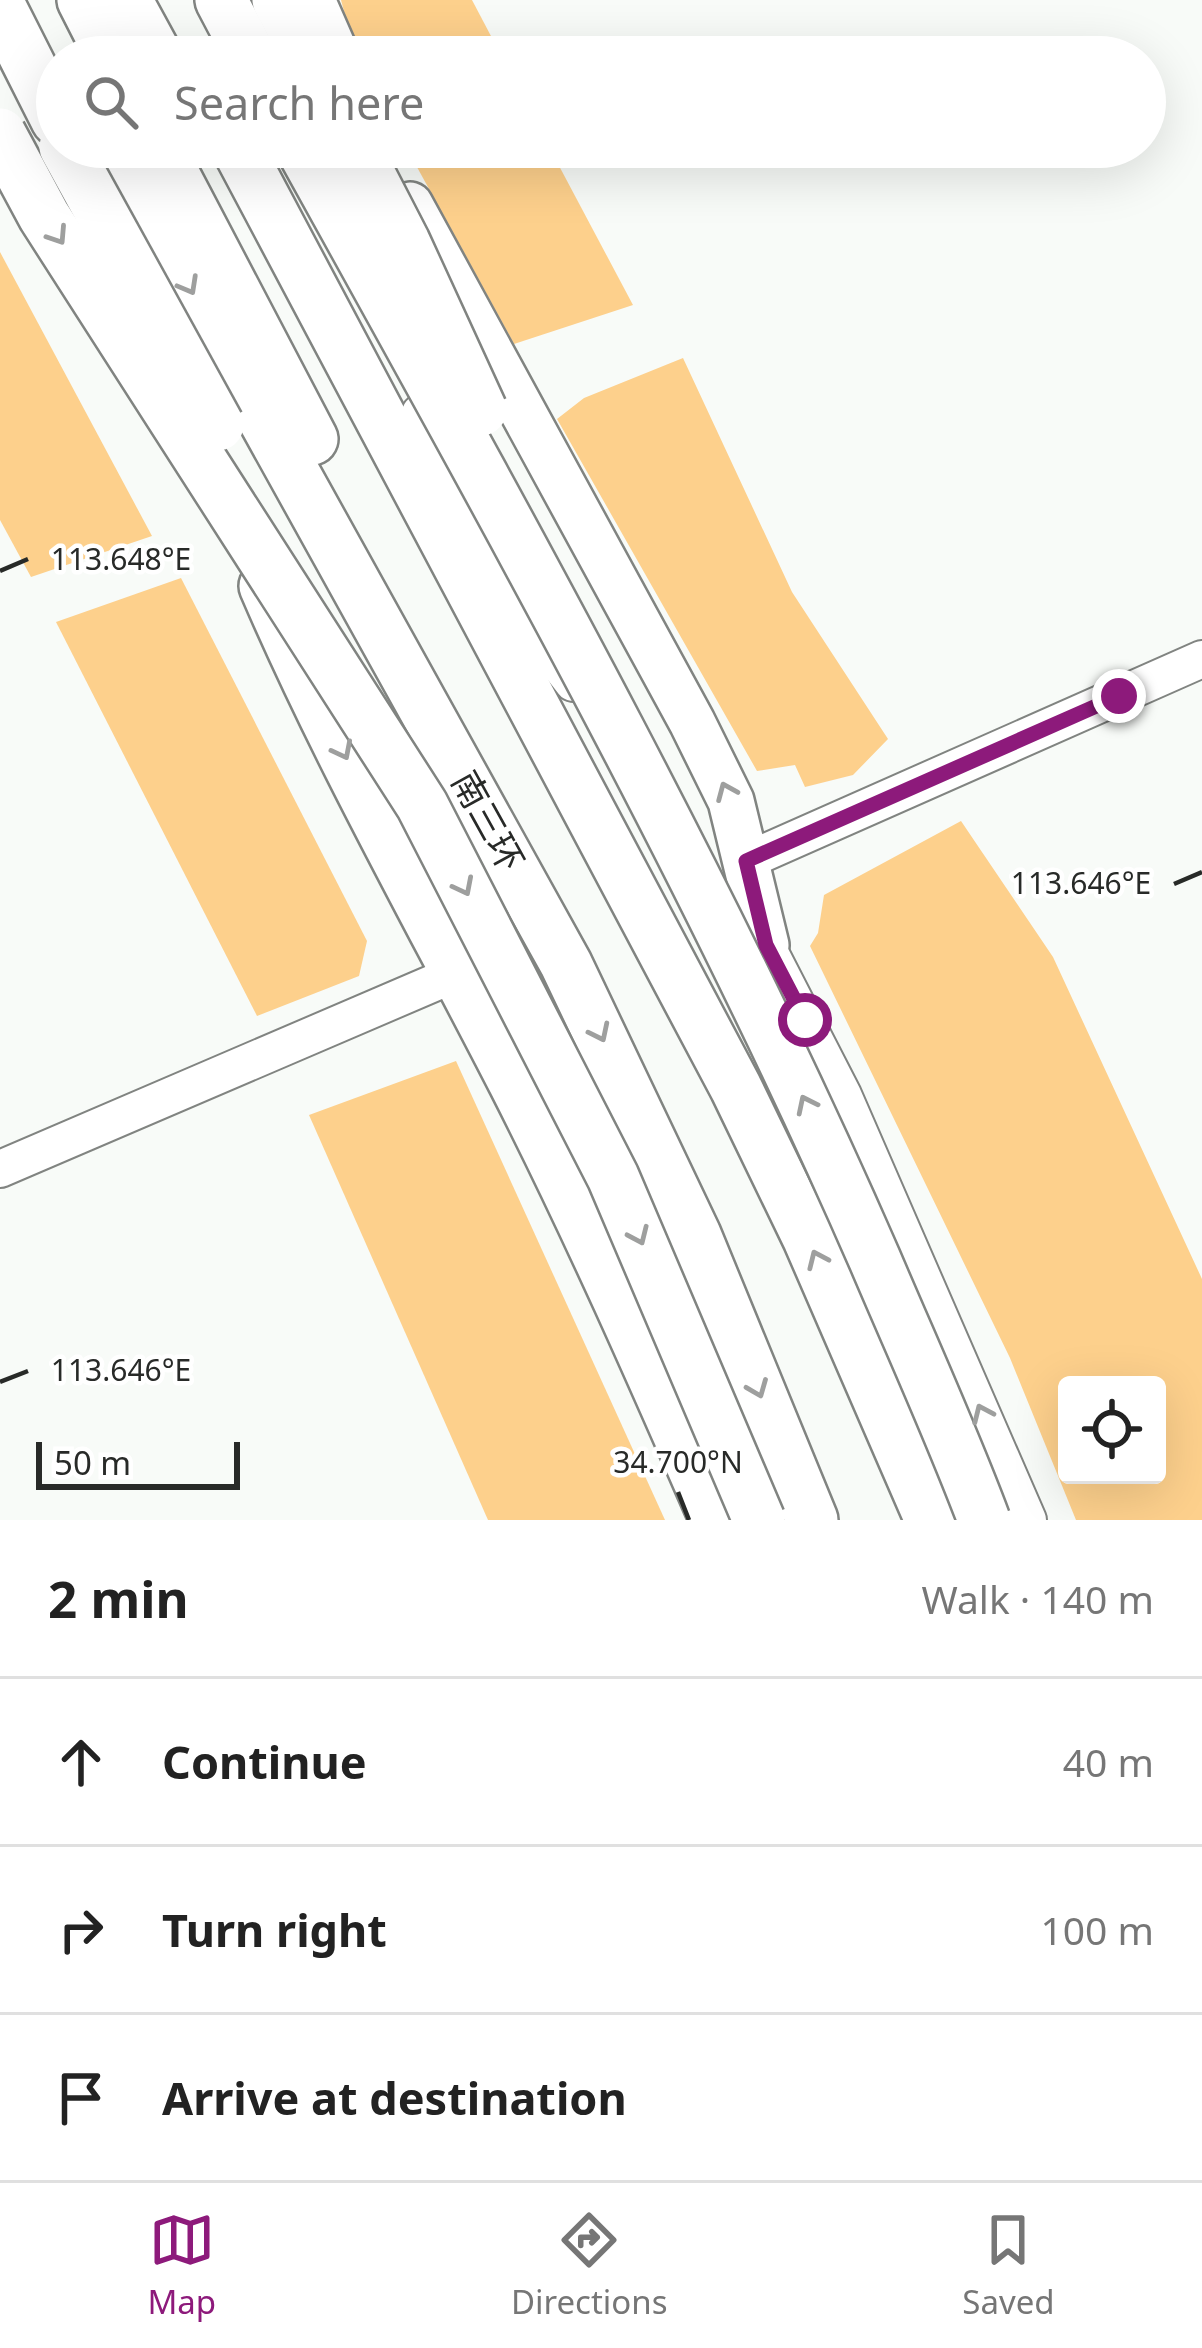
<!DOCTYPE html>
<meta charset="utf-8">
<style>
:root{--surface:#fff;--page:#f6f6f6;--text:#222;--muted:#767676;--line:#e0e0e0;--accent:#8d1a7b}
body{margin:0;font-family:"Noto Sans","Noto Sans SC",sans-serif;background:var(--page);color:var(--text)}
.controls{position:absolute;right:36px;bottom:36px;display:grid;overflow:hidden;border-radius:12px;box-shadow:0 12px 48px #0002}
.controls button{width:108px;height:108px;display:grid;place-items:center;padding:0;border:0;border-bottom:3px solid var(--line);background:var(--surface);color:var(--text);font:60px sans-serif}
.scale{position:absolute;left:36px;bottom:30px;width:204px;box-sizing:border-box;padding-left:12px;border:6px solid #282a28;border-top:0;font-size:33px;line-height:42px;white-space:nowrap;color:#282a28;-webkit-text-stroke:9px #fff;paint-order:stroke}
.stop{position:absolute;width:36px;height:36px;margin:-27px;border:9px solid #8d1a7b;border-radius:50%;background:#fff}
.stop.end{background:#8d1a7b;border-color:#fff;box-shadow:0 3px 12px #0008}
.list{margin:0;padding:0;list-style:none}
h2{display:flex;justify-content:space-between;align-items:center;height:156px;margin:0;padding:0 48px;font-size:51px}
h2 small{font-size:39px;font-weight:400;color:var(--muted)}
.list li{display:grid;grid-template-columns:78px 1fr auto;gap:36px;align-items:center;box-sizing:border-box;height:168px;padding:0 48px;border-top:3px solid var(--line)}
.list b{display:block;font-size:45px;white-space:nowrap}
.list em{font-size:39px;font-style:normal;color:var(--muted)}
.icon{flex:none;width:66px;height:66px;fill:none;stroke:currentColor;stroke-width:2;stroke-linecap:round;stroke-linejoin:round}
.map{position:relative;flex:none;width:1202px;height:1520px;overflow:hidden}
.search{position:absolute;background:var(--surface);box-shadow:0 12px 48px #0002;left:36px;right:36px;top:36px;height:132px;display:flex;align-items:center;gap:30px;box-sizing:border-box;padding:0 42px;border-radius:66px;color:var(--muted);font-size:45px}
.sheet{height:660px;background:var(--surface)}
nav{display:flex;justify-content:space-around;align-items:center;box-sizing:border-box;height:168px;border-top:3px solid var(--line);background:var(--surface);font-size:33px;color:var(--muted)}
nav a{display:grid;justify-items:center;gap:6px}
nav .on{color:var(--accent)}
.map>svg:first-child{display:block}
.green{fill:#fdd08c;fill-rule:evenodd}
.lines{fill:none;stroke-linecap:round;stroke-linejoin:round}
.minor-casing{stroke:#818481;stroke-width:40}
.major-casing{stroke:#818481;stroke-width:50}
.highway-casing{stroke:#818481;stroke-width:56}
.minor{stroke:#fff;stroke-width:36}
.major{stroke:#fff;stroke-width:45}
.highway{stroke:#fff;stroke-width:51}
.highway-bridge-casing{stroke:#818481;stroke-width:56;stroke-linecap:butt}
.highway-bridge{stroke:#fff;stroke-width:51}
.oneway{stroke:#9e9f9e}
.route{stroke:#8d1a7b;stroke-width:15}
.ticks{fill:none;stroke:#282a28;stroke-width:4.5}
.labels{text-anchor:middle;stroke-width:9;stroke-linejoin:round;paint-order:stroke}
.street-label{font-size:36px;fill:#282a28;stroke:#fff}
.ticks-label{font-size:30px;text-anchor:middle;fill:#282a28;stroke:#fff;stroke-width:9;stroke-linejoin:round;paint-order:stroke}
</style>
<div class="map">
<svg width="1202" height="1520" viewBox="0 0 1202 1520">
<rect width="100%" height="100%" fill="#f8fbf8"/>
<g class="green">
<polygon points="341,0 472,0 502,57 356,57"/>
<polygon points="406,147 549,147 633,305 514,344"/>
<polygon points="0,252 152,536 31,577 0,520"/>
<polygon points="683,358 792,592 888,739 853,775 805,787 795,765 757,771 557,419 584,398"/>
<polygon points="181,578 367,941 359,976 257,1016 56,622"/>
<path d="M 961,821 L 1053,957 L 1202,1279 L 1202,1520 L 1076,1520 L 1010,1358 L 810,946 L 818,933 L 824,895 ZM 1067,1385 L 1157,1385 L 1157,1475 L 1067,1475 Z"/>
<polygon points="456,1061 665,1520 488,1520 309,1115"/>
</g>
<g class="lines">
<g class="minor-casing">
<g id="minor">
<polyline points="420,413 539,639 573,683"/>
<polyline points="746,861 1202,659"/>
<polyline points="752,925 766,945 843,1095 1028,1520"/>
<polyline points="0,1169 457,973"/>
</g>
</g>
<g class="major-casing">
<g id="major">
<polyline points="312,0 337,57"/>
<polyline points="410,205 692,722 731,801 766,945"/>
</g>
</g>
<g class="highway-casing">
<g id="highway">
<polyline points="83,0 112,57"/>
<polyline points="126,0 157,57"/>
<polyline points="221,0 251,57"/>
<polyline points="278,0 308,57"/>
<polyline points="0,7 57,120"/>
<polyline points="113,147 566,964 695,1235 812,1520"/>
<polyline points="159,147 312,439"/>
<polyline points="237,147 736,1088 809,1239 931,1520"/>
<path d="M 265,586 C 338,756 430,918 514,1082 C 587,1225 652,1373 716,1520"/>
</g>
</g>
<use href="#minor" class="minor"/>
<use href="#major" class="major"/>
<use href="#highway" class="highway"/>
<g class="highway-bridge-casing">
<g id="highway-bridge">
<polyline points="0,134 44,216 422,805 613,1177 759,1520"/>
<polyline points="65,147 218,425"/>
<path d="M 301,147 C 503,512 708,877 875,1260 C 912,1347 951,1432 984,1520"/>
<polyline points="355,147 404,242 481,410"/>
</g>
</g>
<use href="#highway-bridge" class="highway-bridge"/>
</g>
<defs><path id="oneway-chevron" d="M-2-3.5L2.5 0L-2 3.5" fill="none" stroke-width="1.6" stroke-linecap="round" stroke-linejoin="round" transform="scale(3)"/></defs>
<g class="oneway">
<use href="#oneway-chevron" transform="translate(58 236) rotate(57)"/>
<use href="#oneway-chevron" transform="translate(189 286) rotate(61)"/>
<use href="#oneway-chevron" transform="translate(343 751) rotate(63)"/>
<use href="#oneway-chevron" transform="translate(726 791) rotate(-113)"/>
<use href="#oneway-chevron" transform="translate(464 887) rotate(63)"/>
<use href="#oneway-chevron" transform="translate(600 1033) rotate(64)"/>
<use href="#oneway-chevron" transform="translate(806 1104) rotate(-116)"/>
<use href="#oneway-chevron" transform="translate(639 1236) rotate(66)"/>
<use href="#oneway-chevron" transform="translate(817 1259) rotate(-114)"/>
<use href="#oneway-chevron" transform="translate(758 1389) rotate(68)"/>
<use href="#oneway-chevron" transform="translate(982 1413) rotate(-114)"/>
</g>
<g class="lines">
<polyline class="route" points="805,1020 766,945 746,861 1119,696"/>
</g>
<path class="ticks" d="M 0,571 L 28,559M 1174,884 L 1202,872M 0,1382 L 28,1371M 678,1492 L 689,1520"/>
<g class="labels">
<g class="street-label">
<text transform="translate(488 821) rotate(61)" y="13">南三环</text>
</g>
</g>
<g class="ticks-label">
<text x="121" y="570">113.648°E</text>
<text x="1081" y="894">113.646°E</text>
<text x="121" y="1381">113.646°E</text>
<text x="678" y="1473">34.700°N</text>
</g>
</svg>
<div class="controls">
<button><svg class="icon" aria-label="locate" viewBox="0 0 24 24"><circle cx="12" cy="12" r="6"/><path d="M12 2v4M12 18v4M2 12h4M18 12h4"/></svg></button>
</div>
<div class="scale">50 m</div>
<div class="stop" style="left:805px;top:1020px"></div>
<div class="stop end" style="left:1119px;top:696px"></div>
<div class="search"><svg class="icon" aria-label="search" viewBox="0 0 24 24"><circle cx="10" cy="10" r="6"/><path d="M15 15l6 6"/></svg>Search here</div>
</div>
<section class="sheet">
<h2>2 min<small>Walk · 140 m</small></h2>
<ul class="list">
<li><svg class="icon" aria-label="ahead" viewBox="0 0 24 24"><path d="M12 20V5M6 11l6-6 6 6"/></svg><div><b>Continue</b></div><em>40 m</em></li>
<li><svg class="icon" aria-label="right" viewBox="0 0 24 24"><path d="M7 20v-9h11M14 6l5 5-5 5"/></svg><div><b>Turn right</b></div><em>100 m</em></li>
<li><svg class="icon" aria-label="arrive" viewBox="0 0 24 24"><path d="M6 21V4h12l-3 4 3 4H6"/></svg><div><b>Arrive at destination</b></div></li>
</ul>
</section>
<nav>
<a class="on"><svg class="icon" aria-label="map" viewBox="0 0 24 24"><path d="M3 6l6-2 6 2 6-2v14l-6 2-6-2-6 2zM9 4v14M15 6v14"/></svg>Map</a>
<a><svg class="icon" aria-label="directions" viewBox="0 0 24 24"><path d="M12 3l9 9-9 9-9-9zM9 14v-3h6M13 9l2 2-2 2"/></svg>Directions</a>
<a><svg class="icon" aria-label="saved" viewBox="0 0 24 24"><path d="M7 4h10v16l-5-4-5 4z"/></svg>Saved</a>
</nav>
